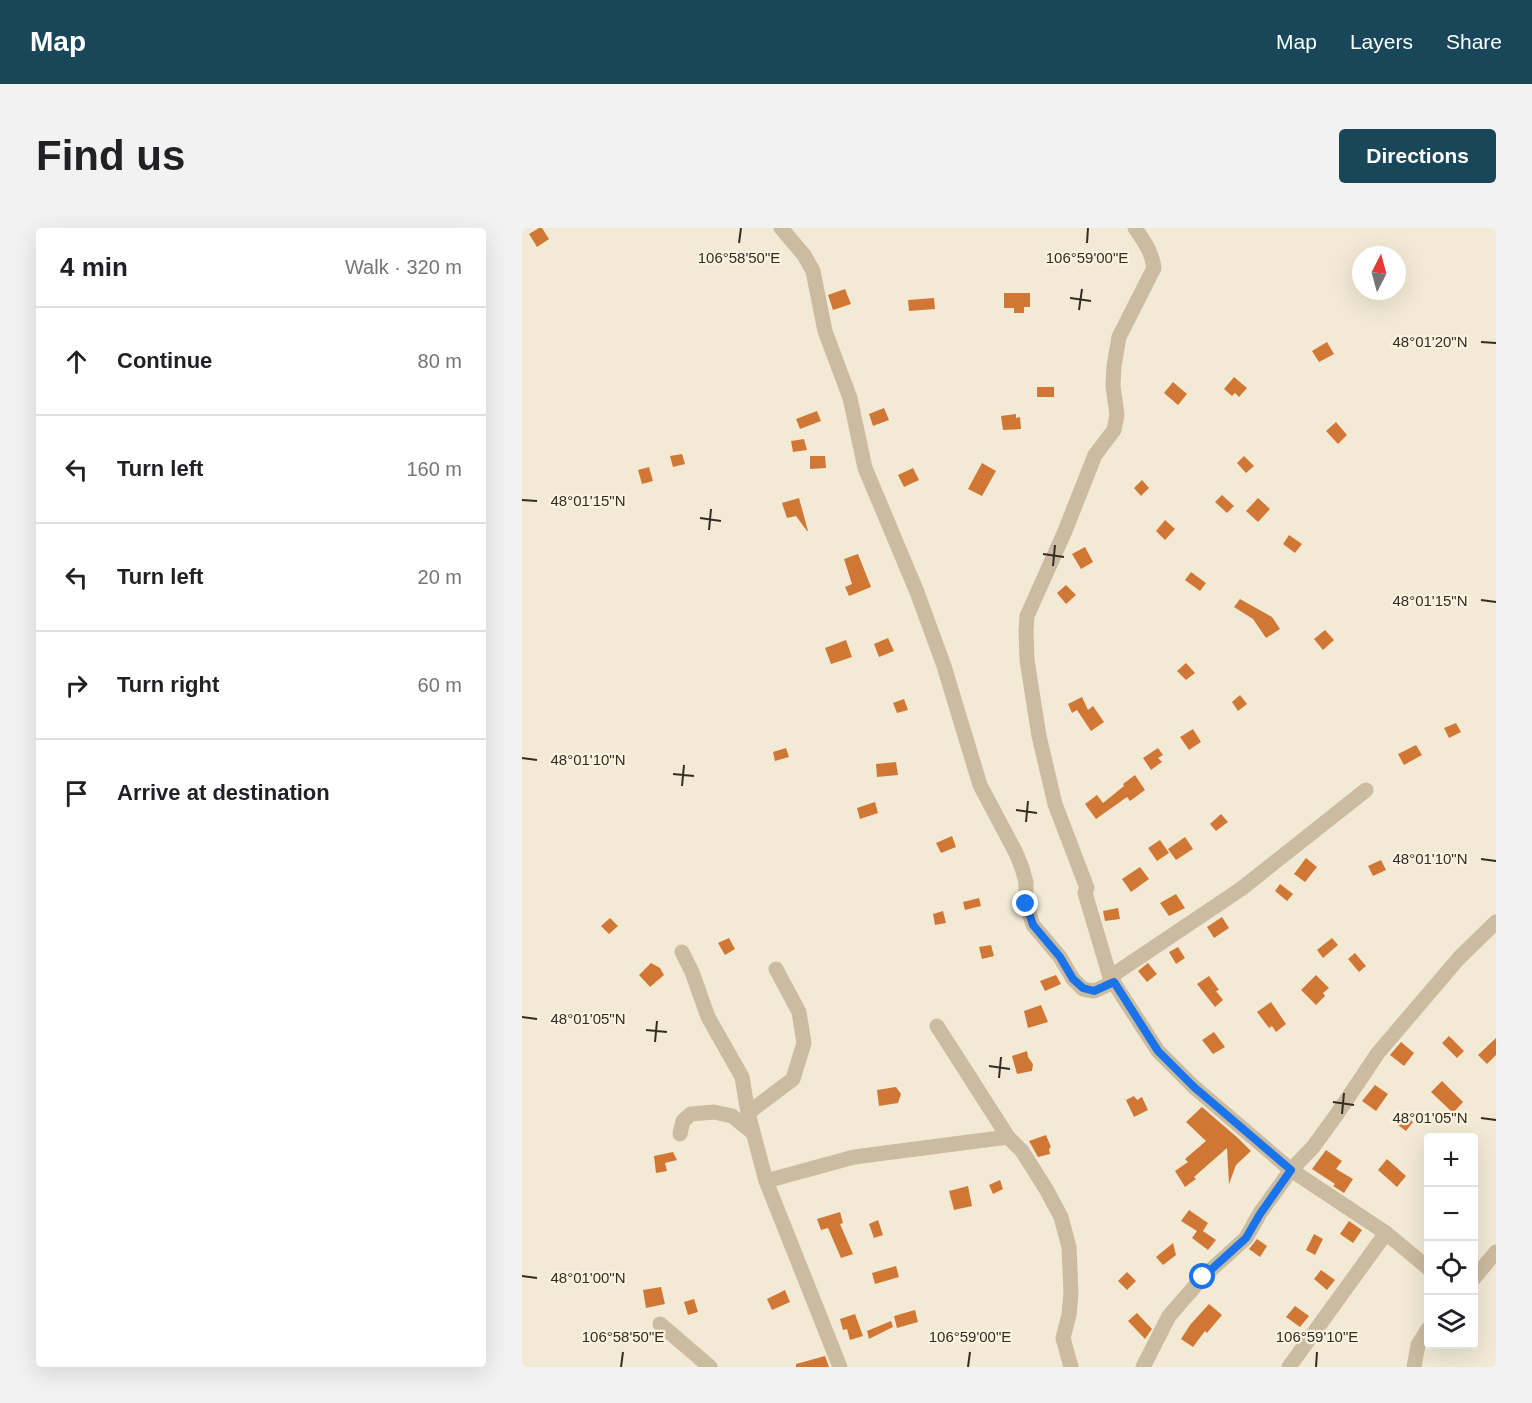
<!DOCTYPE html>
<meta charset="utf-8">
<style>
:root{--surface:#fff;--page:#f2f2f2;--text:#202124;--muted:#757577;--line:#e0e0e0;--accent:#174758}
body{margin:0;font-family:Helvetica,sans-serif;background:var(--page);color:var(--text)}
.controls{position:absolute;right:18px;bottom:18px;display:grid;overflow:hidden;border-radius:6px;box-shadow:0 6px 24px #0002}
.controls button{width:54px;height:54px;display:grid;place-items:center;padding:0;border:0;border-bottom:2px solid var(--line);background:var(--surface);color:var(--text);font:30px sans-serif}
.compass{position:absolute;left:830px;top:18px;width:54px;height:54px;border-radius:50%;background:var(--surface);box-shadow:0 6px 24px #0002;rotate:6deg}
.stop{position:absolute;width:18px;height:18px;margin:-14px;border:4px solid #1a73e8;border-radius:50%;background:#fff}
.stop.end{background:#1a73e8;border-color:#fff;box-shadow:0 2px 6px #0008}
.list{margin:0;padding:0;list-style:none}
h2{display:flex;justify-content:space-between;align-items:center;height:78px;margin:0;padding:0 24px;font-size:26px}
h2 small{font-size:20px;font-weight:400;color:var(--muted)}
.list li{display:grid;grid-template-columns:39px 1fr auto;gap:18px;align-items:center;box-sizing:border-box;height:108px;padding:0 24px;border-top:2px solid var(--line)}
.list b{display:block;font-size:22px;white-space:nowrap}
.list em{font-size:20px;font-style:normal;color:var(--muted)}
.icon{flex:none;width:33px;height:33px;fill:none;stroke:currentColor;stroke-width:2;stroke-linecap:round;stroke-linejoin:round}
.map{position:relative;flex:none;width:974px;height:1139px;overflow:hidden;border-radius:6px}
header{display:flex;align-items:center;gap:36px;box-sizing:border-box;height:84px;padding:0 30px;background:var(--accent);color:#fff}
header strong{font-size:28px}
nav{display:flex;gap:33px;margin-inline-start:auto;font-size:21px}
.intro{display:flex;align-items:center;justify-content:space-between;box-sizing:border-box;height:144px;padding:0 36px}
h1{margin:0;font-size:42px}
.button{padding:15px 27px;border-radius:6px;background:var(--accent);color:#fff;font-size:21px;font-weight:700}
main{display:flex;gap:36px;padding:0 36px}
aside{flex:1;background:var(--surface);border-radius:6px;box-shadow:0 6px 24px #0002}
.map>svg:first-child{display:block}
.building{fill:#d07735}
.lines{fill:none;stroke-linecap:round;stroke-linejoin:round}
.minor{stroke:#cbbba0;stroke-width:15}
.route{stroke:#1a73e8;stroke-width:8}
.ticks{fill:none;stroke:#342c24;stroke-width:2}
.ticks-label{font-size:15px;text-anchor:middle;fill:#342c24;stroke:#faf3e0;stroke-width:4.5;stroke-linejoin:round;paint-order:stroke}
</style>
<header>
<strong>Map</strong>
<nav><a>Map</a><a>Layers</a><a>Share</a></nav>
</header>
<div class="intro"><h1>Find us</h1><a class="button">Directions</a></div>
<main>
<aside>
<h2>4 min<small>Walk · 320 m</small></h2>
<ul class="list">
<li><svg class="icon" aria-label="ahead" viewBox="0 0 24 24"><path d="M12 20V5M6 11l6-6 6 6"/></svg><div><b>Continue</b></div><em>80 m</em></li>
<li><svg class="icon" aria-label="left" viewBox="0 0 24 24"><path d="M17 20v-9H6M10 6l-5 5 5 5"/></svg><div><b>Turn left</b></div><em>160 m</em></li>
<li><svg class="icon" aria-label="left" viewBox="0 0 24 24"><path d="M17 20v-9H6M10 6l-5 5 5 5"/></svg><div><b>Turn left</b></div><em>20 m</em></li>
<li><svg class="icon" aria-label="right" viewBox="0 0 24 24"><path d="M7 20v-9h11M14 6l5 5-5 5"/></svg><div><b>Turn right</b></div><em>60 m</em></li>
<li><svg class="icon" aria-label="arrive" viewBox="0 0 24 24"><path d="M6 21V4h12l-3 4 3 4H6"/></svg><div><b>Arrive at destination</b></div></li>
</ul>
</aside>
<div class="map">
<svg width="974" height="1139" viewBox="0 0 974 1139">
<rect width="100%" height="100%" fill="#f2ead4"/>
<g class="building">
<polygon points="17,0 20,0 27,11 15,19 7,6"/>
<polygon points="323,61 329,76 311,82 306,67"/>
<polygon points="482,65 508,65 508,79 502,79 502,85 492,85 492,80 482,80"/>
<polygon points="412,70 413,81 387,83 386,72"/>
<polygon points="805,114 812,126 797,134 790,123"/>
<polygon points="712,149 725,160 717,169 713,165 710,168 702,161"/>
<polygon points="651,154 665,166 656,177 642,165"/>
<rect x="515" y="159" width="17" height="10"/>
<polygon points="362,180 367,192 351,198 347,186"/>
<polygon points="295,183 299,193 278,201 274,191"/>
<polygon points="494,186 494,190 498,189 499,201 481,202 479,188"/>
<polygon points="814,194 825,207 816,216 804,203"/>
<polygon points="282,211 285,222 271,224 269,213"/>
<polygon points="160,226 163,236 151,239 148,228"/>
<polygon points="288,228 303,228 304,240 288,241"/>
<polygon points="722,228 732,238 724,245 715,235"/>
<polygon points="460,235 474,243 460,268 446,261"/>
<polygon points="127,239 131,253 120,256 116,242"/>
<polygon points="391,240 397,252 382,259 376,247"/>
<polygon points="620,252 627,260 619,268 612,260"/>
<polygon points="700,267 712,278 705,285 693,274"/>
<polygon points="277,270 286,303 285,303 274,288 265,290 260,275"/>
<polygon points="736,270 748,281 736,294 724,283"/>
<polygon points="643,292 653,301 643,312 634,303"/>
<polygon points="767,307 780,316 773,325 761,316"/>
<polygon points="563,319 571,334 559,341 550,326"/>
<polygon points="336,326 349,359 327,368 323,359 330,356 322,331"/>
<polygon points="669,344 684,355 678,363 663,352"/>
<polygon points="544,357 554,367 544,376 535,365"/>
<polygon points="718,371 750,389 758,401 744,410 731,391 712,379"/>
<polygon points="803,402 812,412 801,422 792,411"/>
<polygon points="366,410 372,423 357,429 352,416"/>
<polygon points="324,412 330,429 309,436 303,420"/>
<polygon points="664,435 673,445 664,452 655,443"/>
<polygon points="718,467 725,476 716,483 710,474"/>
<polygon points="560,469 566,482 571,478 582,494 569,503 555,482 550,485 546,476"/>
<polygon points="382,471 386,482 375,485 371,475"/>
<polygon points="934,495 939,504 927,510 922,500"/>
<polygon points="671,501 679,514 667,522 658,509"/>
<polygon points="894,517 900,527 882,537 876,526"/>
<polygon points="264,520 267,529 253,533 251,524"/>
<polygon points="636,520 641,527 636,530 640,534 629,542 621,530"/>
<polygon points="374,534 376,547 355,549 354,536"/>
<polygon points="613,547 623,562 608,573 605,569 574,591 563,576 575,567 581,575 602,558 601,556"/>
<polygon points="353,574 356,585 338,591 335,580"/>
<polygon points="699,586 706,594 694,603 688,596"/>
<polygon points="430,608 434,619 419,625 414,615"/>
<polygon points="663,609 671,621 654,632 646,621"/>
<polygon points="638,612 647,625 635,633 626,620"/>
<polygon points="784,630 795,639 783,654 772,646"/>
<polygon points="859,632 864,642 851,648 846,638"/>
<polygon points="618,639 627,651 609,664 600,651"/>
<polygon points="758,656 771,666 765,673 753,663"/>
<polygon points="654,666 663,680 647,688 638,675"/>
<polygon points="457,670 459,678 443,682 441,674"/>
<polygon points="596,680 598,691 583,693 581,683"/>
<polygon points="421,683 424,695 413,697 411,686"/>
<polygon points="700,689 707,700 692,710 685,699"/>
<polygon points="88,690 96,698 87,706 79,698"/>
<polygon points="207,710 213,721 203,727 196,715"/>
<polygon points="810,710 816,717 801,730 795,722"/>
<polygon points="469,717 472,728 460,731 457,719"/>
<polygon points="656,719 663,730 654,736 647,724"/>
<polygon points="833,725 844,738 837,744 826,731"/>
<polygon points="129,735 138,740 142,747 128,759 117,747"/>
<polygon points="626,735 635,746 625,754 616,743"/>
<polygon points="534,747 539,756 523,763 518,753"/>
<polygon points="794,747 807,760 801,765 803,768 794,777 779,762"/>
<polygon points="687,748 697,762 694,763 701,772 693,779 675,756"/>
<polygon points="749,774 764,796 754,804 750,798 747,800 735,784"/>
<polygon points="519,777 526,794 506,800 502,783"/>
<polygon points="692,804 703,819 691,826 680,812"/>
<polygon points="927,808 942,823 935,830 920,815"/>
<polygon points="974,810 974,827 965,836 956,827"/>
<polygon points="879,814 892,825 882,838 868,827"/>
<polygon points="505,823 506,829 511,836 510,843 495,846 490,828"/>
<polygon points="920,853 941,874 931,885 909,864"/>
<polygon points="853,857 866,866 854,883 840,873"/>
<polygon points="374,859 379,866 376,875 357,878 355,862"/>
<polygon points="612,868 615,872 620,869 626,882 612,889 604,872"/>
<polygon points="680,879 717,911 729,923 714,937 707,956 705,920 672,949 674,951 663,959 653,943 666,934 663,931 684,913 664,894"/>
<polygon points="879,885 891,894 884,903 872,894"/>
<polygon points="524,907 529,919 527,921 528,926 516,929 507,913"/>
<polygon points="804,922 820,933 814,941 831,951 822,965 811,958 813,956 790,941"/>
<polygon points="151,924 155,932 143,935 145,943 134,945 132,928"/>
<polygon points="865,931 884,948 875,959 856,942"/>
<polygon points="478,952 481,961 471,966 467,957"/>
<polygon points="446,958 450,978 432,982 427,963"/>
<polygon points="667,982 686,995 681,1003 694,1012 686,1022 670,1010 675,1003 659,993"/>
<polygon points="318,984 321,995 318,996 331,1026 319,1030 306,1000 299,1002 295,991"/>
<polygon points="356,992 361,1007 352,1010 347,996"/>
<polygon points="827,993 840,1002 831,1015 818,1006"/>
<polygon points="792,1006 801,1011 793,1027 784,1022"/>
<polygon points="735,1011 745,1018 738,1029 727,1021"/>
<polygon points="651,1015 654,1027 641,1037 634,1029"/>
<polygon points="374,1038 377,1049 353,1056 350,1045"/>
<polygon points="799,1042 813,1052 805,1062 792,1051"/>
<polygon points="605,1044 614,1053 605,1062 596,1053"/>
<polygon points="139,1059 143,1076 124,1080 121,1062"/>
<polygon points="263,1062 268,1074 250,1082 245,1071"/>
<polygon points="172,1071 176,1084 166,1087 162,1074"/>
<polygon points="687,1076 700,1087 685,1105 683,1103 671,1119 659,1111 668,1097"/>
<polygon points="773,1078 787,1088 778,1099 764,1089"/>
<polygon points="393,1082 396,1094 375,1100 372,1088"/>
<polygon points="615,1085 630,1101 623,1111 606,1093"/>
<polygon points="333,1086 341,1108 328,1112 325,1101 321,1102 318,1091"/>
<polygon points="369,1093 371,1099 347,1111 345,1103"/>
<polygon points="303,1128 307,1139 274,1139 274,1136"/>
</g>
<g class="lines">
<g class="minor">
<polyline points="259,0 282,27 291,43 303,103 328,170 343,240 395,364 422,438 458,557 494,625 500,640 504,654 504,676 511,697 538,729 551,751 561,761 572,763 592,754"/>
<path d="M 613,0 C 622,13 630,24 632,40 L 597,109 L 592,138 L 591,158 L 595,187 L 592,202 L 573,227 L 543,303 L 505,388 L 504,403 L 505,432 L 517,508 L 533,576 L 565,660 L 563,665 L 588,749 L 636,823 L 672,859 L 769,942 L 864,1005 L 906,1040"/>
<polyline points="160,724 170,744 186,789 220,849 226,885 244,953 318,1139"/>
<polyline points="588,749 719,661 844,562"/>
<polyline points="415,798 486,909 500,923 524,961 539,989 547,1019 549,1065 547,1087 541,1110 549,1139"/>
<polyline points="226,885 271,851 282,815 277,784 254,741"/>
<polyline points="158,906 161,893 169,886 192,884 210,888 230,904"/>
<polyline points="244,953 332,929 486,909"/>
<polyline points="952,1050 974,1024"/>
<polyline points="138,1096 188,1139"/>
<polyline points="621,1139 647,1088 681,1049 724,1010 738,985 769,942 791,919 813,889 856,825 937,730 974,694"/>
<polyline points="767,1139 864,1005"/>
<polyline points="892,1139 896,1117 906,1101"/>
</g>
</g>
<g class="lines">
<polyline class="route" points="504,676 511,697 538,729 551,751 561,760 572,763 592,754 636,823 672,859 769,942 738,986 724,1010 681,1049"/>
</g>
<path class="ticks" d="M 217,15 L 219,0M 565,15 L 566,0M 548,70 L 569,73M 557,82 L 560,61M 959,114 L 974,115M 0,272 L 15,273M 178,290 L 199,293M 187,302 L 189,281M 521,326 L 542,329M 531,338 L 533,317M 959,372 L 974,374M 0,530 L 15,532M 151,546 L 172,548M 160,558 L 162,537M 494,582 L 515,585M 504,594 L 506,573M 959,631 L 974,633M 0,789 L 15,791M 124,802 L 145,804M 133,814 L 135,793M 467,838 L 488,841M 477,850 L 479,829M 811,874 L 832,877M 820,886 L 822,865M 959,890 L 974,892M 0,1048 L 15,1050M 99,1139 L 101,1124M 446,1139 L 448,1124M 794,1139 L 795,1124"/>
<g class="ticks-label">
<text x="217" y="35">106°58'50"E</text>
<text x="565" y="35">106°59'00"E</text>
<text x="908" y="119">48°01'20"N</text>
<text x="66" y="278">48°01'15"N</text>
<text x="908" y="378">48°01'15"N</text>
<text x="66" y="537">48°01'10"N</text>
<text x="908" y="636">48°01'10"N</text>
<text x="66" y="796">48°01'05"N</text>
<text x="908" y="895">48°01'05"N</text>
<text x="66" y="1055">48°01'00"N</text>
<text x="101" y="1114">106°58'50"E</text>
<text x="448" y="1114">106°59'00"E</text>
<text x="795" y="1114">106°59'10"E</text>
</g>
</svg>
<div class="controls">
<button>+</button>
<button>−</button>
<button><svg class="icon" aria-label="locate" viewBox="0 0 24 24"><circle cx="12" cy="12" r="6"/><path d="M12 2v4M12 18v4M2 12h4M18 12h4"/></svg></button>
<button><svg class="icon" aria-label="layers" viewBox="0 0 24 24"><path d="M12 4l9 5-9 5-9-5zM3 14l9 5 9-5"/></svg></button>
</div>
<svg class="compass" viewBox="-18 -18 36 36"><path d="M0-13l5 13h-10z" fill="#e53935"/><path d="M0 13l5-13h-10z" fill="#757577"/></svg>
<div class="stop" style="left:681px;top:1049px"></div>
<div class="stop end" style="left:504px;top:676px"></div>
</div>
</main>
